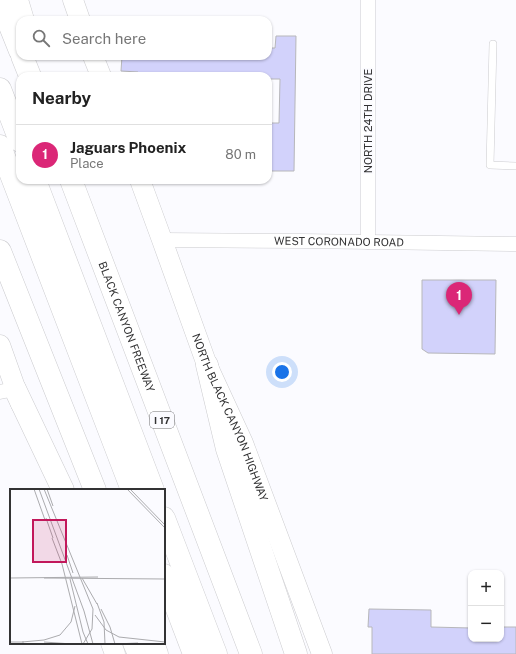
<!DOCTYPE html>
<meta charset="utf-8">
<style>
:root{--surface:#fff;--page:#f6f6f6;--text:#222;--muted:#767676;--line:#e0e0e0;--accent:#db2777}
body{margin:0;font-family:"Public Sans",sans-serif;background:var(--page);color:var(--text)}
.controls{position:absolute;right:12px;bottom:12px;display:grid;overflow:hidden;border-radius:8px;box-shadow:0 1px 3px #0004}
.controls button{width:36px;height:36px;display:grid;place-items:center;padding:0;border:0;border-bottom:1px solid var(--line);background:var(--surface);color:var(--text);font:20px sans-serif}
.you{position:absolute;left:282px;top:372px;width:14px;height:14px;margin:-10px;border:3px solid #fff;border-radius:50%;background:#1a73e8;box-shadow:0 0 0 6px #1a73e833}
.badge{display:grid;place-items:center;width:26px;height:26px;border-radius:50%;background:var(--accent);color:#fff;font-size:13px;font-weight:700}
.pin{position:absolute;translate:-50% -33px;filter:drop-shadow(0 1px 2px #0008)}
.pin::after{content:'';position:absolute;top:21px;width:14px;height:12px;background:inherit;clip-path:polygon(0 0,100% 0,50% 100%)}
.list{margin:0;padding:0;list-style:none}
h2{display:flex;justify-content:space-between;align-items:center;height:52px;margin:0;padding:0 16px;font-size:17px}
h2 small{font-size:13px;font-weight:400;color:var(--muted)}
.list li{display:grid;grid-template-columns:26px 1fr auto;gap:12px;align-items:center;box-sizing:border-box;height:60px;padding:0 16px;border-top:1px solid var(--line)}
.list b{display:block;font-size:15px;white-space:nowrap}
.list p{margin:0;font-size:13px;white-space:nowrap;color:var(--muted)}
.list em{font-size:13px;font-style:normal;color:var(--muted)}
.icon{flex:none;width:22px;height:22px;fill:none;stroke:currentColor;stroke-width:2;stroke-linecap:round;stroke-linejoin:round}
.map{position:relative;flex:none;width:516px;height:654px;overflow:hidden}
.search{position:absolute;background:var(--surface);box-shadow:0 1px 3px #0004;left:16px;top:16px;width:256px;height:44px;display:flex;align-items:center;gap:10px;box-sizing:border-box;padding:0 14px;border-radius:12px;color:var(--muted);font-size:15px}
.panel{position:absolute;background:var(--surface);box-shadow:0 1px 3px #0004;left:16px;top:72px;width:256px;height:112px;border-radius:12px}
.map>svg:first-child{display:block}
.building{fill:#d2d2fb;stroke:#b7b7ba}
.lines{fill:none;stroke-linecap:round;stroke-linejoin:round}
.lane-casing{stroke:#cccccf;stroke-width:8}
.street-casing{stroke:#cccccf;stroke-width:15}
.secondary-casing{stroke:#cccccf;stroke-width:21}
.highway-casing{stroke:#cccccf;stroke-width:23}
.lane{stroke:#fff;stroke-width:7}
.street{stroke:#fff;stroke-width:14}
.secondary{stroke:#fff;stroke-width:20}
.highway{stroke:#fff;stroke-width:22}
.labels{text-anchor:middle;stroke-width:3.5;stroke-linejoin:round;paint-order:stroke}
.shield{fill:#fbfbff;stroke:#6f6f71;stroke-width:1}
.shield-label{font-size:10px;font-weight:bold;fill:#333334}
.street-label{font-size:11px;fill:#333334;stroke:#fbfbff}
.inset-road{fill:none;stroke:#ababae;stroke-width:1}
.view{fill:#c2185b;fill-opacity:0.15;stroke:#c2185b;stroke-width:2}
.inset-edge{fill:none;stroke:#333334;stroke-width:2}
</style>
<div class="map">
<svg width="516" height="654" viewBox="0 0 516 654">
<rect width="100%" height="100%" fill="#fbfbff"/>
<g class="building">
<polygon points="276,36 296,36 294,171 268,171 268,123 279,123 280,79 268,79 268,76 139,76 138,72 121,71 122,56 268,56 268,48 275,48"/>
<polygon points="422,280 496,280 495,354 428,353 422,349"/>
<polygon points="369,609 431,610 431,627 471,628 471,639 501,639 501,627 516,627 516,654 372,654 372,627 368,627"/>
</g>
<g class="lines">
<g class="lane-casing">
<polyline id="lane" points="493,44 490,165 516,166"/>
</g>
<g class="street-casing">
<g id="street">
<path id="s1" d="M 162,240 L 302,241 L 516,244"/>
<polyline points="368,242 368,0"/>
<polyline points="0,392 15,389"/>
</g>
</g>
<g class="secondary-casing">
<g id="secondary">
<polyline points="73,0 80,20"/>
<polyline points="93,56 101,76"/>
<path id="s2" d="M 140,180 L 162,240 L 207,365 L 243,443 L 322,654"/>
<polyline points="0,345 21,404"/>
<polyline points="111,643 115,654"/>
</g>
</g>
<g class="highway-casing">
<g id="highway">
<polyline points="17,0 23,20"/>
<polyline points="0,1 20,51"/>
<polyline points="22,56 30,76"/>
<polyline points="0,89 20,141"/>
<polyline points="0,146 132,490"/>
<polyline points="35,180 153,490"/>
<path id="s3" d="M 71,180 L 251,654"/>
<polyline points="0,251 95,490"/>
<polyline points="207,365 227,449 296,654"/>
<polyline points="15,389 63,490"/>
<polyline points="164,518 216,654"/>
<polyline points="164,575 194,654"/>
<polyline points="134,643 139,654"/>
<polyline points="153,643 157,654"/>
</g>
</g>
<use href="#lane" class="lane"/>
<use href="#street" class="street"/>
<use href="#secondary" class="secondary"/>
<use href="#highway" class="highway"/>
</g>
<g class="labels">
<rect class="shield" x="150" y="412" width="24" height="16" rx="3"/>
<g class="shield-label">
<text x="162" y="424">I 17</text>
</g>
<g class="street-label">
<text transform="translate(368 121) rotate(-90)" y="4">NORTH 24TH DRIVE</text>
<text dy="4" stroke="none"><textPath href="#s1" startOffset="177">WEST CORONADO ROAD</textPath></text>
<text dy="4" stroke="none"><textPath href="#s3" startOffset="157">BLACK CANYON FREEWAY</textPath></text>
<text dy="4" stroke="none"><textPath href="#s2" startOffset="254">NORTH BLACK CANYON HIGHWAY</textPath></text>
</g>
</g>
<g transform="translate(10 489)">
<rect width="155" height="155" fill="#fbfbff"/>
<path class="inset-road" d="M 24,0 L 35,31M 29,0 L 74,122 L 83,155M 34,0 L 83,120 L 82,140 L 73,155M 37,0 L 43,17M 117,0 L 155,39M 120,0 L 155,36M 36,29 L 43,49M 42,49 L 52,75 L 72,155M 57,66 L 63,84M 0,89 L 88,88M 34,89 L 155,90M 72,89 L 87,115M 60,90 L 73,143 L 78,155M 87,114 L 94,133 L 95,155M 91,120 L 100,138 L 105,155M 85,126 L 96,141 L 109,148 L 155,153M 0,153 L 14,153M 12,153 L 34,151 L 50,146 L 61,133 L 65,117M 34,153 L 62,155M 105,155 L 128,154"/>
<path class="view" d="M 23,31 L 56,31 L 56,73 L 23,73 Z"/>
<rect width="155" height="155" class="inset-edge"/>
</g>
</svg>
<div class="controls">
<button>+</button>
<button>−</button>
</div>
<div class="you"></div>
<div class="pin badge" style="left:459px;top:315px">1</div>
<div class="search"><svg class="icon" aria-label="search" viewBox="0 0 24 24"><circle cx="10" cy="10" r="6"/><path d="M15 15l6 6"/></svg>Search here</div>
<section class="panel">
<h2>Nearby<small></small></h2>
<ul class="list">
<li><span class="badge">1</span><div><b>Jaguars Phoenix</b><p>Place</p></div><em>80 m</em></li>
</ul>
</section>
</div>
